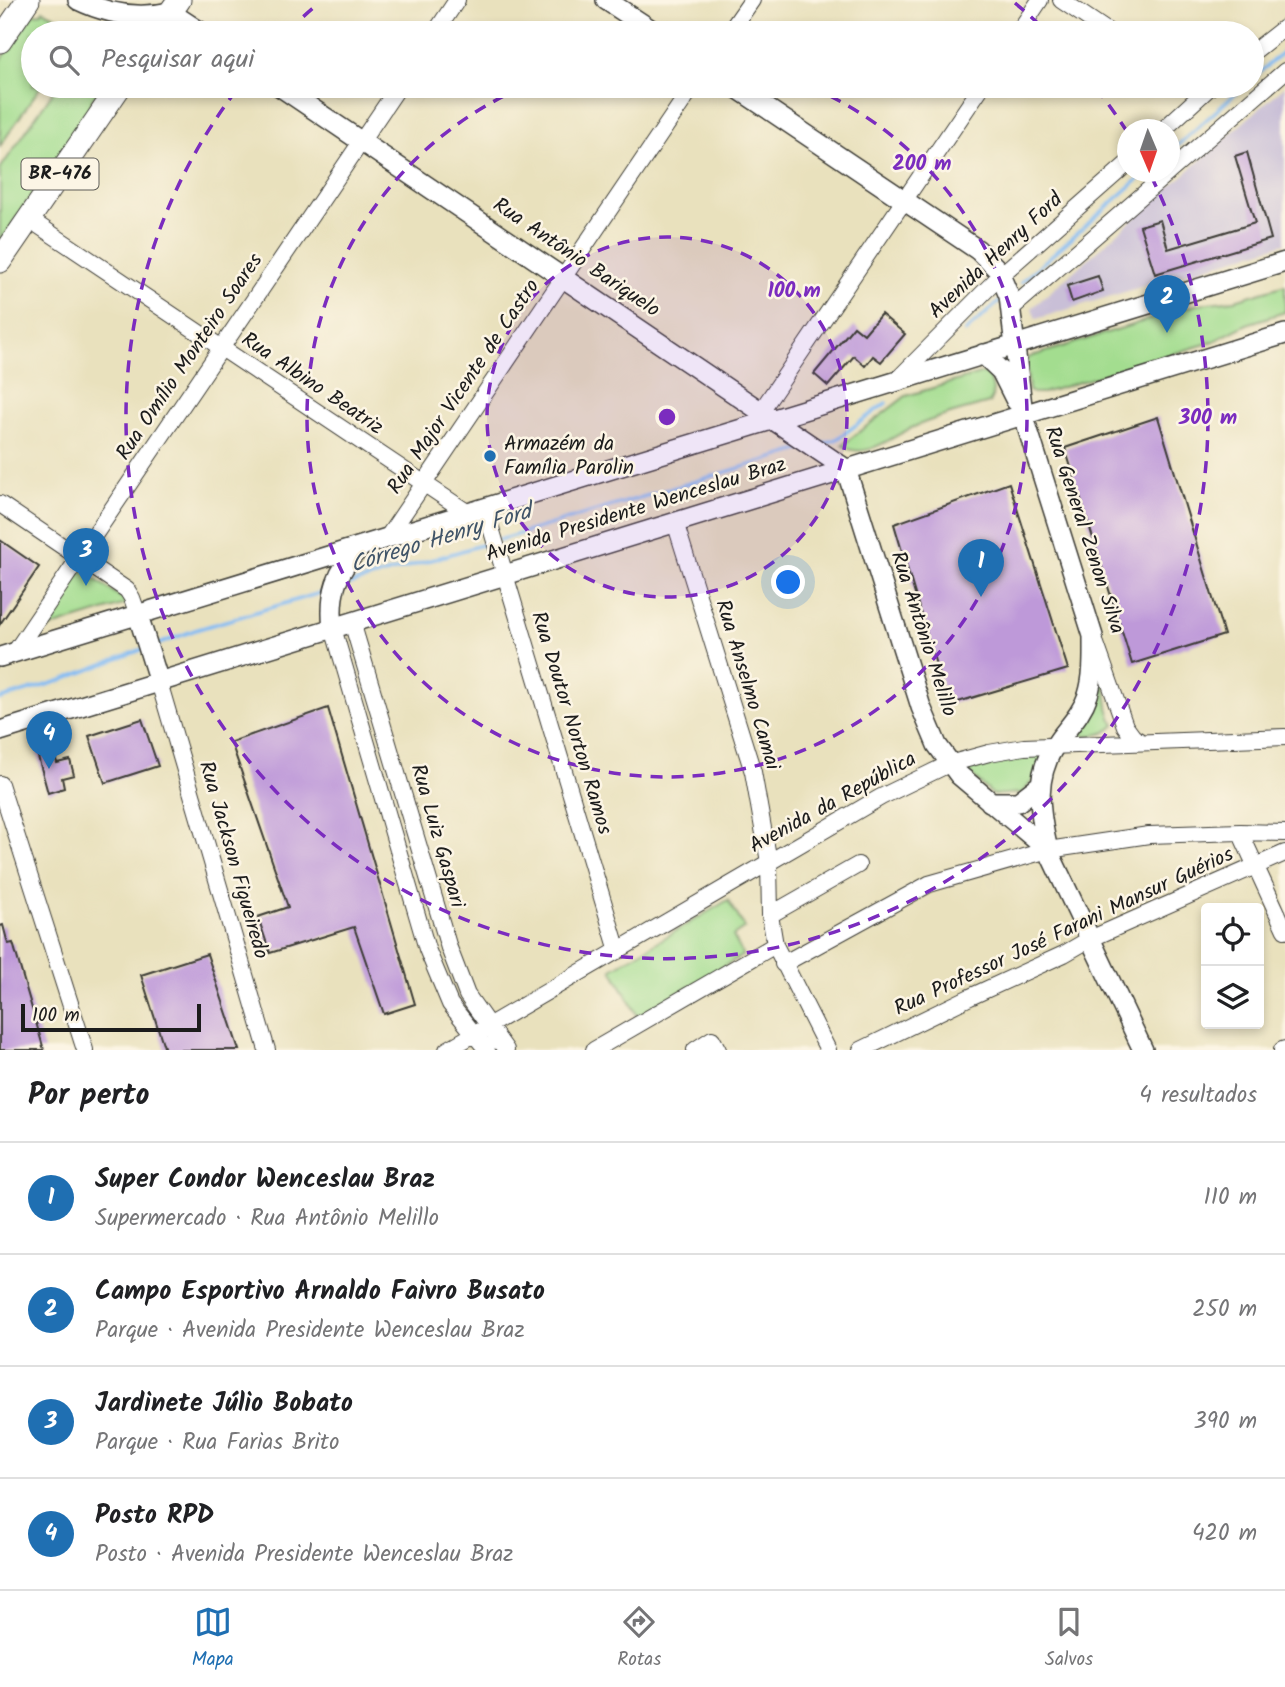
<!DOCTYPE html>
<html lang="pt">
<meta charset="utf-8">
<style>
:root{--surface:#fff;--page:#f2f2f2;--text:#202124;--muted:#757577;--line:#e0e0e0;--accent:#1f6fb2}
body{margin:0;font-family:Kalam,sans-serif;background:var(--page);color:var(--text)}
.controls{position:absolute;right:21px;bottom:21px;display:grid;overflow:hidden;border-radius:7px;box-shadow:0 4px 10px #0003}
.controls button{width:63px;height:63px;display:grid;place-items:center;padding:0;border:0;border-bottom:2px solid var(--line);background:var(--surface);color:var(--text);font:35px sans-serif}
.compass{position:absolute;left:1117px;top:119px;width:63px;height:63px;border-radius:50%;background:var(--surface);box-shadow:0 4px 10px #0003;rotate:178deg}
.scale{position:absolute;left:21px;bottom:18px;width:180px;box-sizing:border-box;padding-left:7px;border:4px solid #1c1c1c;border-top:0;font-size:19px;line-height:24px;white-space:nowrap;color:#1c1c1c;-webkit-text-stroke:5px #fcf5e5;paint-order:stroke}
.you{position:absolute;left:789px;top:583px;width:24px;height:24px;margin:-18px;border:5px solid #fff;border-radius:50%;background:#1a73e8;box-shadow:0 0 0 10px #1a73e833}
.badge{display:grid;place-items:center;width:46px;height:46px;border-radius:50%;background:var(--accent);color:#fff;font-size:23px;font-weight:700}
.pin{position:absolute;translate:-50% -58px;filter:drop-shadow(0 2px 4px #0008)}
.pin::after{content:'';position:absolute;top:37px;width:24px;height:21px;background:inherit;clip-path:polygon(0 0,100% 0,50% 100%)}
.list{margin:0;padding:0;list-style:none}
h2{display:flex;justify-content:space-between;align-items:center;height:91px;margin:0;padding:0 28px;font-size:30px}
h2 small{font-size:23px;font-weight:400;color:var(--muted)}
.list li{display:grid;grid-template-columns:46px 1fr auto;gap:21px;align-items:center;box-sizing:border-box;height:112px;padding:0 28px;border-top:2px solid var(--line)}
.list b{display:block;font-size:26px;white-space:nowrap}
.list p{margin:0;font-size:23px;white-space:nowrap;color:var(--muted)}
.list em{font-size:23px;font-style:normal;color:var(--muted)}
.icon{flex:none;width:38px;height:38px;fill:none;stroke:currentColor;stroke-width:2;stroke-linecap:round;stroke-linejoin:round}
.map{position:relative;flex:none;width:1285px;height:1050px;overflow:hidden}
.search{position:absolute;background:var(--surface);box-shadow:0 4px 10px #0003;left:21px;right:21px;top:21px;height:77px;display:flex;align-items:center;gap:18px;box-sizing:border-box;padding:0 24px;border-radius:38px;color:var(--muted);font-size:26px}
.sheet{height:539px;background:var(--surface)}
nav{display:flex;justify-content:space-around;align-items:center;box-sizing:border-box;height:98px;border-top:2px solid var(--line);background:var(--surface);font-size:19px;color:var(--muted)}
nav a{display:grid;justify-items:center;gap:4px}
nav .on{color:var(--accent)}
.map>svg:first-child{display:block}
</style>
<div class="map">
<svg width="1285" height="1050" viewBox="0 0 1285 1050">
<rect width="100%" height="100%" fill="#fcf5e5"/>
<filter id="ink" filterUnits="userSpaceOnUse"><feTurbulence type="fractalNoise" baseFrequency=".0143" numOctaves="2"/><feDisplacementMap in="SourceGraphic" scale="14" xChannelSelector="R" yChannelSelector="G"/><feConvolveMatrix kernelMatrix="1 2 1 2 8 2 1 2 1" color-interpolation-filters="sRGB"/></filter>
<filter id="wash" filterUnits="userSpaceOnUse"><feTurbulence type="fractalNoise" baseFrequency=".00686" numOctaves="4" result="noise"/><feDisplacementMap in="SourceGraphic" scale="28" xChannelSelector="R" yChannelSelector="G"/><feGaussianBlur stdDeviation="1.57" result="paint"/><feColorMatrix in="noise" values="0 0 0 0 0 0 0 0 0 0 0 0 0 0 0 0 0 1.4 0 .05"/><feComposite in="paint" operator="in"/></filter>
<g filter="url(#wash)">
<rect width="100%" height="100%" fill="#e9e1bd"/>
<path fill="#c9bfd7" d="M1285,86V243L1036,319L1032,308Z"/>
<path fill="#a3dd8f" stroke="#607c56" stroke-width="2" d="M43,10L77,27L78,32L33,33V86H41L0,146V62L33,14L41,13Z
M57,86H102L92,100L88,113L0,242V169Z
M1285,285V312L1247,324L1212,342L1043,393H1033L1029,391L1026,364L1028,358L1033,356L1199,304L1235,300Z
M983,373L989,377C993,387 995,393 989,403C965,410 939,416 916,426C894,434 865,463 842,445L906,396Z
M80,569L129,603L39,631Z
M1103,675C1108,691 1105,710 1115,725C1103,738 1088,735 1072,736C1088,716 1098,700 1103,675Z
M1045,752L1033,780L1022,793L993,795L966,770Z
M728,900L745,928L733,936L743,955L638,1017L612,969Z"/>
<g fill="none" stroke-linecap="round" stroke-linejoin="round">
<path stroke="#83bcf4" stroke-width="3.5" d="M1252,79L1285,50
M1170,152L1244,86
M1021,282L1147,172
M965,332L999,302
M821,444L837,439L886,403
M499,540L803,449
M341,587L491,542
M154,646L195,630L327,591
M0,699L60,681L143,649"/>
</g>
<g id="blocks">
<path fill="#be99d9" d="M1247,152L1271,239L1155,274L1140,226L1160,220L1168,249L1255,223L1235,156Z
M1098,276L1103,291L1072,302L1067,286Z
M881,314L905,334L881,362L873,356L865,366L854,356L828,386L814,374L854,326L864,334Z
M1158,417L1224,635L1132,664L1065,448Z
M1009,483L1068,669L948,705L894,524Z
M0,540L39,567L0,624Z
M328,708L415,1004L384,1014L354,927L270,953L258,917L288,907L231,742Z
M142,719L158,766L105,783L89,736Z
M53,749L57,763L70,760L74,775L62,778L64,788L48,793L37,753Z
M3,925L8,944L13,943L44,1050H0V926Z
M207,954L239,1050H165L141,975Z"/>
</g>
</g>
<g filter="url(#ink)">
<use href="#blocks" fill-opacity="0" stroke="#3b3a34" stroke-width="2"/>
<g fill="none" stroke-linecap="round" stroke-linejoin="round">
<g stroke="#3b3a34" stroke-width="18">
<path id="minor" d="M1061,0L1110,33
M435,33L457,0
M729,33L752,0
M1018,33L1040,0
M1252,53L1285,27
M1163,130L1211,86
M1170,171L1285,71
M29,219L468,513
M1012,308L1169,172
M895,382L1001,275L1128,163
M761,411L982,86
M0,504L127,590L132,598L138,615
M485,508L618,951
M675,522L753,772L769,862L770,915L775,945L828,1050
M387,538L693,86
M352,622L449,948L467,995L506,1050
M333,628L427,949L450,1004L487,1050
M1096,644L1125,726L1133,737L1141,742
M15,652L399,86
M159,682L267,1050
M0,784L85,1050
M1240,832L1285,930
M770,915L858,865
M783,964L929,884L1048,850L1149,835L1240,832L1285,833
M447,1050L881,797L949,764L989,753L1024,747L1285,737
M594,1050L775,945
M695,1050L712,1039L718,1050
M861,1050L970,997L1064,954L1090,939L1285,853
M1282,1050L1285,1049"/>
</g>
<g stroke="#3b3a34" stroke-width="22">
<path id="major" d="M78,0C107,14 139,19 170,12L202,33
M606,0L656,33
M279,86L846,469L921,707L937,745L959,775L1048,850
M734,86L978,250L998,270L1009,296L1023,414L1093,636C1093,656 1094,676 1088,695C1082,713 1069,726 1058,741C1033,775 1039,812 1048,850L1143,1050
M983,354L1001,371L1016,401
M138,615L159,682
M333,628C329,595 336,570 361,547
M0,657L1285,262
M0,731L1285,334
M990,802H1018L1040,785"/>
</g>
<g stroke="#3b3a34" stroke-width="25">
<path id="highway" d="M156,33L179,0
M0,41L28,0
M0,261L120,86"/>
</g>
<use href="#minor" stroke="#fff" stroke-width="16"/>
<use href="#major" stroke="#fff" stroke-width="19"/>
<use href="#highway" stroke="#fff" stroke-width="23"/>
</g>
</g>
<circle cx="667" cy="417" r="180" fill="#7b2cbf" fill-opacity=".12"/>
<g fill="none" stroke="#7b2cbf" stroke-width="3.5" stroke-dasharray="12 9">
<circle cx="667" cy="417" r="180"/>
<path d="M811 87A360 360 0 1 1 523 87"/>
<path d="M288 31A541 541 0 0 1 319 3M1015 3A541 541 0 0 1 1046 31M1096 88A541 541 0 0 1 1126 130M1151 176A541 541 0 1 1 238 88"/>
</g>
<circle fill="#1f6fb2" stroke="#fcf5e5" stroke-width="2.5" cx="490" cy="456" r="7"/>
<g text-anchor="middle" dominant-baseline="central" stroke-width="5" stroke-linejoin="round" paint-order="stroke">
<rect fill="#fcf5e5" stroke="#5f5d58" stroke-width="2" x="21.5" y="158.5" width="77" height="31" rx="5"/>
<g font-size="19" font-weight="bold" fill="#1c1c1c">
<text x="60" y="174">BR-476</text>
</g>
<g font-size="21" fill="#1c1c1c" stroke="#fcf5e5">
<text transform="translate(996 256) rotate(-43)">Avenida Henry Ford</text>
<text transform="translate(576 258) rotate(34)">Rua Antônio Bariquelo</text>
<text transform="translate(190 357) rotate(-56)">Rua Omílio Monteiro Soares</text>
<text transform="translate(312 384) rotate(34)">Rua Albino Beatriz</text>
<text transform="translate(464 387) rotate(-56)">Rua Major Vicente de Castro</text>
<text transform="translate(636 510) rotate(-17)">Avenida Presidente Wenceslau Braz</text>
<text transform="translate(1084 530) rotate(72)">Rua General Zenon Silva</text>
<text transform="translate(923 634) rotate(72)">Rua Antônio Melillo</text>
<text transform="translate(747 685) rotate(73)">Rua Anselmo Camai</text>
<text transform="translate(571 723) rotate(73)">Rua Doutor Norton Ramos</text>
<text transform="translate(833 803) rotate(-29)">Avenida da República</text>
<text transform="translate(437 836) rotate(74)">Rua Luiz Gaspari</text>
<text transform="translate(233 860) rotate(74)">Rua Jackson Figueiredo</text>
<text transform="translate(1064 932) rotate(-25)">Rua Professor José Farani Mansur Guérios</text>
</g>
<g font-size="21" fill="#1c1c1c" stroke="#fcf5e5" text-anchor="start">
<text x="504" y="444">Armazém da<tspan x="504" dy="24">Família Parolin</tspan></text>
</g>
<g font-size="23" font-style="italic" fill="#405468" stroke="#fcf5e5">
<text transform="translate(441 539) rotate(-17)">Córrego Henry Ford</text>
</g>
</g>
<circle cx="667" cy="417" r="10" fill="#7b2cbf" stroke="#fcf5e5" stroke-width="3.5"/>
<g font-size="21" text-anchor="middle" font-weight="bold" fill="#7b2cbf" stroke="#fcf5e5" stroke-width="5" stroke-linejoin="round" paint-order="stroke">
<text x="922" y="170">200 m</text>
<text x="794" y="297">100 m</text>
<text x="1208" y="424">300 m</text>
</g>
</svg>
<div class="controls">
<button><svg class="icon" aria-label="locate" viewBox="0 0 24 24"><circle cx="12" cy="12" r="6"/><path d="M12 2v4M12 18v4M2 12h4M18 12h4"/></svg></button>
<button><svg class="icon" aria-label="layers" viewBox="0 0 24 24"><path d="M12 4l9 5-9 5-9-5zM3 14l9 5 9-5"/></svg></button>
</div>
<svg class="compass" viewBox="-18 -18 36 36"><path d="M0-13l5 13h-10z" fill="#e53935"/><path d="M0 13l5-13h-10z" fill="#757577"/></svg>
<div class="scale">100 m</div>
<div class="you"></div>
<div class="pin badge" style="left:981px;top:597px">1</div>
<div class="pin badge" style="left:1167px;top:333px">2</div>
<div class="pin badge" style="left:86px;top:586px">3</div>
<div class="pin badge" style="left:49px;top:769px">4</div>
<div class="search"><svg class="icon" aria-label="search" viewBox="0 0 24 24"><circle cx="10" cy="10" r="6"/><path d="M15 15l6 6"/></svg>Pesquisar aqui</div>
</div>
<section class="sheet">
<h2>Por perto<small>4 resultados</small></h2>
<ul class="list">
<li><span class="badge">1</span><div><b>Super Condor Wenceslau Braz</b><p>Supermercado · Rua Antônio Melillo</p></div><em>110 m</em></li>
<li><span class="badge">2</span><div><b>Campo Esportivo Arnaldo Faivro Busato</b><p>Parque · Avenida Presidente Wenceslau Braz</p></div><em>250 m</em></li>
<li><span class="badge">3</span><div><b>Jardinete Júlio Bobato</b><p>Parque · Rua Farias Brito</p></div><em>390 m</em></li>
<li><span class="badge">4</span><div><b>Posto RPD</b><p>Posto · Avenida Presidente Wenceslau Braz</p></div><em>420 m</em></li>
</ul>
</section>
<nav>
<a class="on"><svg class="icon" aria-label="map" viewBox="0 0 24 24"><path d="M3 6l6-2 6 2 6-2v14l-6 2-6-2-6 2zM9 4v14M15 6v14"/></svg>Mapa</a>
<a><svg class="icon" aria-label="directions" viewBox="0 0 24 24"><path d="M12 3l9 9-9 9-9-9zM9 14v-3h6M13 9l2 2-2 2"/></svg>Rotas</a>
<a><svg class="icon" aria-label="saved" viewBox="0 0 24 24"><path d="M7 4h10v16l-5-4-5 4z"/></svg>Salvos</a>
</nav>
